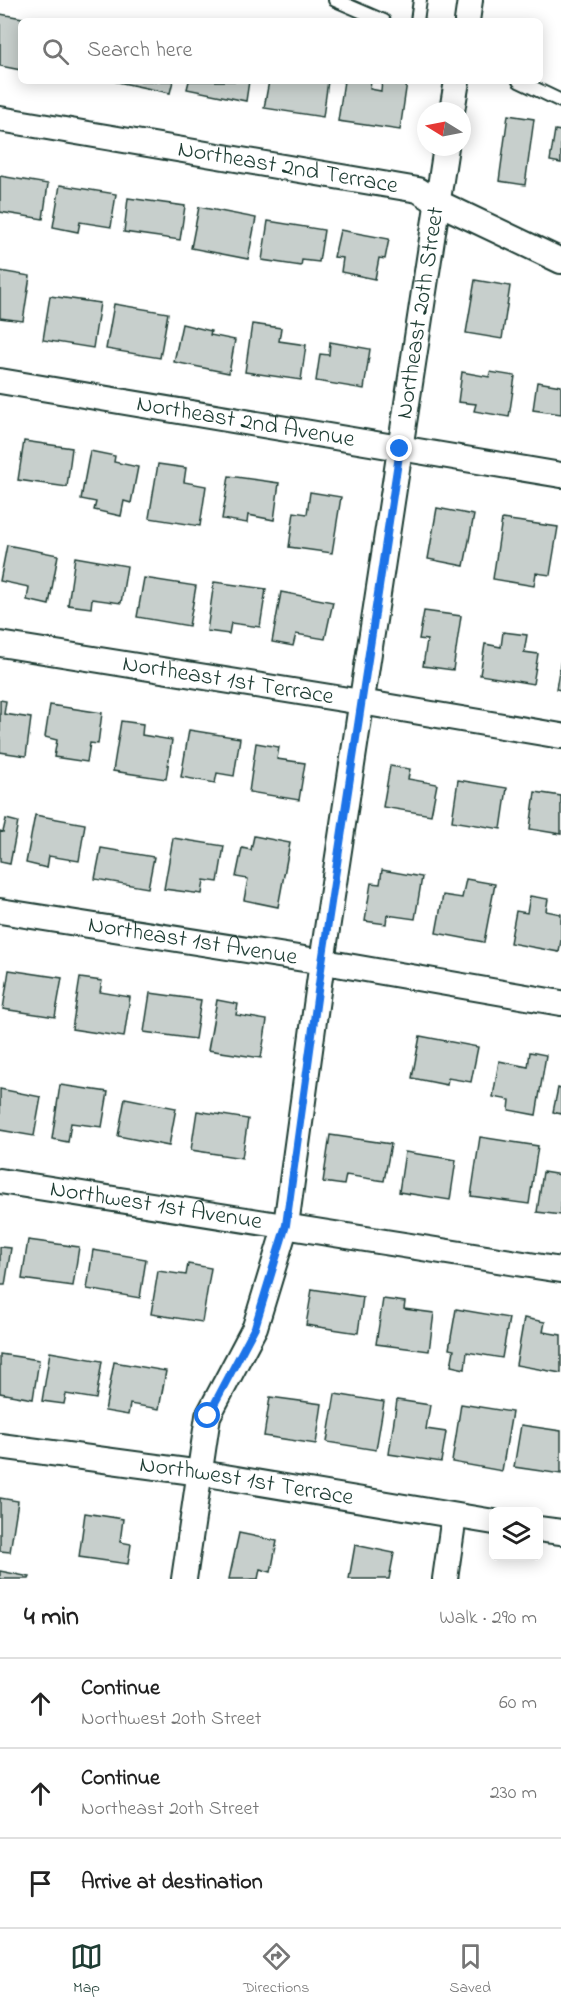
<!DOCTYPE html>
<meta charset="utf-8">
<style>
:root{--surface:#fff;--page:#f6f6f6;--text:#222;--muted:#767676;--line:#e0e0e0;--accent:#1f3d34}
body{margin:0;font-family:"Indie Flower",sans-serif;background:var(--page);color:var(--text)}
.controls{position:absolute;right:18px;bottom:18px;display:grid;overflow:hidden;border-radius:9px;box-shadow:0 3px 15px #0003}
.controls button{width:54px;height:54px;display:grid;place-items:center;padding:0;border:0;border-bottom:2px solid var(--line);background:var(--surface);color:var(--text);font:30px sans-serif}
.compass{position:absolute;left:417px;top:102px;width:54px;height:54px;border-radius:50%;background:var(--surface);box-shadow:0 3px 15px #0003;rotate:280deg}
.stop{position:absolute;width:18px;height:18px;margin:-14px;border:4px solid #1a73e8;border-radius:50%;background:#fff}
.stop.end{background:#1a73e8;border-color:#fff;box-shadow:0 2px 6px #0008}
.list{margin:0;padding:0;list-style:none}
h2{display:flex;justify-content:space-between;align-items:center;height:78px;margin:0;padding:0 24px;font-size:26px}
h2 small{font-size:20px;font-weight:400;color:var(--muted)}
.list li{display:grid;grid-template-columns:39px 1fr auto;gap:18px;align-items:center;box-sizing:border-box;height:90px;padding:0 24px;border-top:2px solid var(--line)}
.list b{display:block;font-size:22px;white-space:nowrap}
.list p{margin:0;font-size:20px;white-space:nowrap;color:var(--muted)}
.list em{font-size:20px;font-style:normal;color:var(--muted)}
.icon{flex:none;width:33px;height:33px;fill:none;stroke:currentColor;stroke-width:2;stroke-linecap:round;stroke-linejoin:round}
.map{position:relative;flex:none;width:561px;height:1579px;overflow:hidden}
.search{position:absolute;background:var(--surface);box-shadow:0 3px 15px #0003;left:18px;right:18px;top:18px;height:66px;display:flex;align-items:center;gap:15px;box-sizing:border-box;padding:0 21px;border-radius:9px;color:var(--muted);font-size:22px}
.sheet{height:348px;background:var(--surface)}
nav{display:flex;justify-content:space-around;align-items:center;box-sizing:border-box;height:84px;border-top:2px solid var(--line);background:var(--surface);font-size:16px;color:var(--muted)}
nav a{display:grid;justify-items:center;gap:3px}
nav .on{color:var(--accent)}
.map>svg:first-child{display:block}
</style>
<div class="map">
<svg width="561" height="1579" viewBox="0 0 561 1579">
<rect width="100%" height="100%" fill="#fff"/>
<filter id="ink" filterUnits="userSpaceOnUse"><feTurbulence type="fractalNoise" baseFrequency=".0167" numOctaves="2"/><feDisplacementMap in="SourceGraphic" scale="12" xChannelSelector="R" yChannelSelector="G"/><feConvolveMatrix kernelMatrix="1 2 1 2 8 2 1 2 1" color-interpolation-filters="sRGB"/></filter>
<g filter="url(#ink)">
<path fill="#c7cfcc" stroke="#1f3d34" stroke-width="1.5" d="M0,14L34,20L21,21V70L0,66Z
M113,81H173L170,93Z
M189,81H249L246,101L187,89Z
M269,81H328L323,117L264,108Z
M344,81H371L370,89L381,91L382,81L407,82L400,130L338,121Z
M508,115L534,119L525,185L499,181Z
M555,130L561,131V163L550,161Z
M0,176L48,184L43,219L0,212Z
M60,185L116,194L111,227L80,222L78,232L53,227Z
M128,198L185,206L180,240L124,232Z
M199,207L256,218L248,259L191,248Z
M268,221L324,230L319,262L302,260L301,266L262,260Z
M340,230L389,239L385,259L379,258L375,279L341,272L343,258L334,257Z
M0,271L30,276L23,321L0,318Z
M475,280L510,286L502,339L466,333Z
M50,296L100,303L93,348L43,340Z
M114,304L168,313L160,358L106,349Z
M182,324L211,331L210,335L235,340L229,373L174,362Z
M252,324L281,328L279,341L306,345L301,380L245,372Z
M330,342L370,349L364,389L316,381L320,354L329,355Z
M462,372L489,377L490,372L515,376L509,417L474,411L476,404L458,402Z
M537,382L561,386V414L533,410Z
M24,441L72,448L67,487L18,480Z
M90,451L115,456L114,462L138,467L131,503L124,501L121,516L94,510L96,502L81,499Z
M158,464L186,468L184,482L206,486L200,526L149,518Z
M229,476L279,483L274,520L248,515L247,523L222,519Z
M310,492L341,497L332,553L289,547L294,512L307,514Z
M437,508L474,515L464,566L428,559Z
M502,519L558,527L550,575L536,573L534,586L493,579Z
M7,545L58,555L49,605L27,600L29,587L0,581Z
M75,557L127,566L121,603L92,599L91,608L68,605Z
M144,578L196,586L189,626L137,617Z
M214,582L266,589L260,627L231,623L229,634L207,631Z
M281,592L333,602L325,639L296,634L293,646L272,642Z
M424,611L461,616L453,670L423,666L427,640L419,639Z
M503,632L527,635L524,652L538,654L533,684L480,675L485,644L501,647Z
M561,659V690L556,689Z
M0,700L6,701L4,714L31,718L26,756L0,752Z
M50,705L102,713L98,744L90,743L87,762L54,757L57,740L45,737Z
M121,721L143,724L142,735L172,740L166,779L113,771Z
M189,730L240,738L234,776L217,773L215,783L181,777Z
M256,743L279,747L277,759L305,763L299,800L249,792Z
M390,766L410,769L408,779L437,784L431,815L383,807Z
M458,780L507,788L501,829L452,821Z
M535,792L561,796V834L530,829Z
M35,815L85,824L79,861L49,856L47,868L26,863Z
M6,819L18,822L10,864L0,862V831L3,832Z
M254,836L290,843L278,907L244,900L248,879L236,877L242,848L251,850Z
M173,838L224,846L218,882L204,880L202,894L164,889Z
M101,848L154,857L148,888L95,879Z
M382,870L422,877L415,919L387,915L386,924L365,921L371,883L380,884Z
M466,879L495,884L484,942L436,933L443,895L462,898Z
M530,896L548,899L546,911L561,914V940L559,952L510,943L516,911L527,913Z
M9,970L62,978L55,1017L3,1009Z
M80,978L102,981L100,992L130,997L124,1037L72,1029Z
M150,993L201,1000L195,1039L144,1032Z
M217,1000L238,1004L236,1015L267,1020L261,1058L208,1050Z
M420,1036L478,1047L471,1082L448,1078L447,1085L412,1078Z
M530,1052L546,1055L536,1115L509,1110L510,1100L493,1097L499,1061L528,1067Z
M60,1085L108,1092L102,1127L71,1123L68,1142L52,1139Z
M558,1088L561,1089V1114L553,1112Z
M0,1089L41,1097L34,1136L0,1130Z
M125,1098L176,1108L169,1146L118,1136Z
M197,1111L248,1119L242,1158L191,1150Z
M330,1135L391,1144L384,1181L346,1175L344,1185L323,1182Z
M480,1137L538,1146L529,1204L471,1196Z
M405,1152L456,1160L450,1200L399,1192Z
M543,1172L561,1175V1215L537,1212Z
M28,1240L79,1247L73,1286L22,1279Z
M0,1247L11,1248L5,1285H0Z
M93,1250L146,1259L140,1298L87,1289Z
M188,1264L211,1268L202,1322L151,1314L158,1271L186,1275Z
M312,1289L363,1297L358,1333L306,1325Z
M383,1299L405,1302L404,1309L434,1313L429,1351L376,1344Z
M456,1309L509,1318L502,1358L467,1352L465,1369L451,1366L454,1350L449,1349Z
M524,1318L545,1322L543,1332L561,1335V1373L516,1365Z
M50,1352L102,1361L96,1399L66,1394L64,1404L42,1401Z
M0,1354L39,1360L33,1399L0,1393Z
M114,1362L166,1371L159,1409L130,1404L128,1415L105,1411Z
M335,1394L384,1402L376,1450L327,1442Z
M270,1397L322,1404L316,1444L264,1436Z
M397,1400L430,1405L426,1429L446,1432L441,1462L389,1454Z
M461,1404L512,1412L502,1471L452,1462Z
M521,1425L561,1431V1474L514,1467Z
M0,1498L18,1501L10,1552L0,1551Z
M85,1513L123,1519L120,1542L131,1544L128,1564L79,1557Z
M239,1533L277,1541L271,1572L260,1569L258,1579H229Z
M355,1545L394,1553L389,1579H349Z
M0,1571L30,1577L29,1579H0Z"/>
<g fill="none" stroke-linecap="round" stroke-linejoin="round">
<g stroke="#1f3d34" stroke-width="16">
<path id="lane" d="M335,0L384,21
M417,21L420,0
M519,81L561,101"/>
</g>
<g stroke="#1f3d34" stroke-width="28">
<g id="street">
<path d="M467,21L470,0"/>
<path d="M452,111L457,81"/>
<path id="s1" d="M0,119L418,190L437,202L561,261"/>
<path id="s2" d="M0,381L561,475"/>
<path id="s3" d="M0,644L361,702L561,736"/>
<path id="s4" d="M0,911L342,965L561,1003"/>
<path id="s5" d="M0,1181L561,1270"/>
<path id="s6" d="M0,1446L201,1473L494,1522"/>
<path d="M538,1529L561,1532"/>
<path id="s7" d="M184,1579L208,1416L255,1327L286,1225L322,962L446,147"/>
<path d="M445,1579L454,1516"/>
</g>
</g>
<use href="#lane" stroke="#fff" stroke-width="12"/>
<use href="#street" stroke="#fff" stroke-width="24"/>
</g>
</g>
<g fill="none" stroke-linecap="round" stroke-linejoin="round" filter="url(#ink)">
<path stroke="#1a73e8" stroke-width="8" d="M208,1416L255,1327L286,1225L322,962L400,449"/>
</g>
<g text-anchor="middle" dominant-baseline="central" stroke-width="4.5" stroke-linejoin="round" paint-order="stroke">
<g font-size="24" fill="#1f3d34" stroke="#fff">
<text stroke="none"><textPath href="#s1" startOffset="292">Northeast 2nd Terrace</textPath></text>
<text stroke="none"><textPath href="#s7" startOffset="1294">Northeast 20th Street</textPath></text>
<text stroke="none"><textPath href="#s2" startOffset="249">Northeast 2nd Avenue</textPath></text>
<text stroke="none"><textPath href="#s3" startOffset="231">Northeast 1st Terrace</textPath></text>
<text stroke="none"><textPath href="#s4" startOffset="195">Northeast 1st Avenue</textPath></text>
<text stroke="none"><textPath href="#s5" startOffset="158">Northwest 1st Avenue</textPath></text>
<text stroke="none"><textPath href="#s6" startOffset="249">Northwest 1st Terrace</textPath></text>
</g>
</g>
</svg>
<div class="controls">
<button><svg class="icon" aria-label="layers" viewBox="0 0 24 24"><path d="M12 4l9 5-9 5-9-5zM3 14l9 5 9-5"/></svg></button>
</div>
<svg class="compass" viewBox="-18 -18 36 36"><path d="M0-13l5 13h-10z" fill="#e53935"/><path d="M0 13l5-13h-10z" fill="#767676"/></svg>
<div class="stop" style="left:208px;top:1416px"></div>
<div class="stop end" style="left:400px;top:449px"></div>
<div class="search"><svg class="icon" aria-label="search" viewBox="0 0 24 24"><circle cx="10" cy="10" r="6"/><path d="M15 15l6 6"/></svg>Search here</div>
</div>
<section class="sheet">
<h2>4 min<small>Walk · 290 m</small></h2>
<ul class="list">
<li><svg class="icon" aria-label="ahead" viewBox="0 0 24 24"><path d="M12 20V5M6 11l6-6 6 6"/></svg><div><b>Continue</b><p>Northwest 20th Street</p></div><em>60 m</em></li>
<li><svg class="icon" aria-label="ahead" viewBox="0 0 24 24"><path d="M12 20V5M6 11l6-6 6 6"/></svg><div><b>Continue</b><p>Northeast 20th Street</p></div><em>230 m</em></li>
<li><svg class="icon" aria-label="arrive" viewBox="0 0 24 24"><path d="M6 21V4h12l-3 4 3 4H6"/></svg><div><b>Arrive at destination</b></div></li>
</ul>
</section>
<nav>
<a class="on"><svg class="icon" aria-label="map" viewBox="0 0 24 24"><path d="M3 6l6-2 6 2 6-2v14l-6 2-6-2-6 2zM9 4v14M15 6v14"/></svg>Map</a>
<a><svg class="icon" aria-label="directions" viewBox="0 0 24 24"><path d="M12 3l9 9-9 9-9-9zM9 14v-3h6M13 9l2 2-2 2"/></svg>Directions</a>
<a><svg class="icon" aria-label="saved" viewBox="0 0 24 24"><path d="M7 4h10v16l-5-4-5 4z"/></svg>Saved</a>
</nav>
